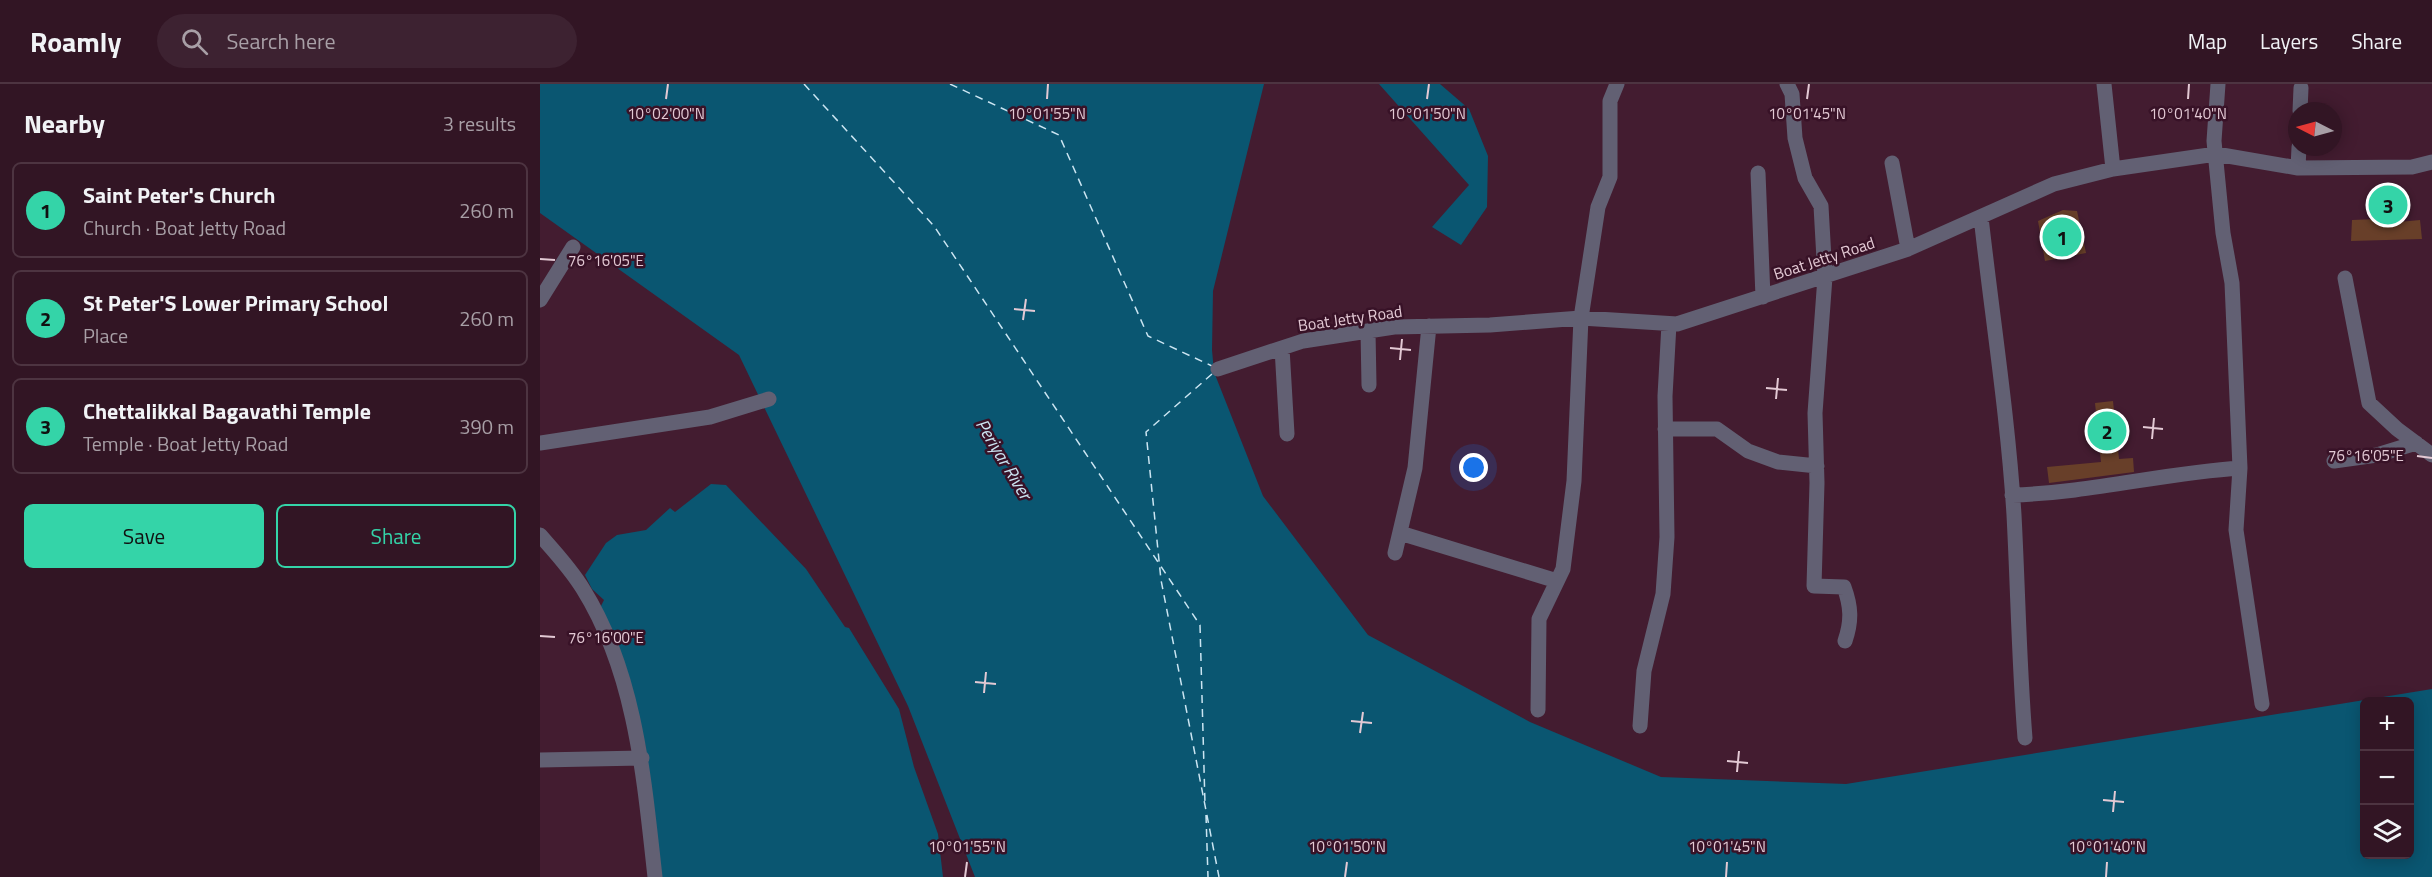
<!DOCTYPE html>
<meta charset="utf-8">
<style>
:root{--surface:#321524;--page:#3d2231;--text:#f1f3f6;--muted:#a89fa6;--line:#4d3441;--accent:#34d4a8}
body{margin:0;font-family:"Titillium Web",sans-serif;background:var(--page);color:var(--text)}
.controls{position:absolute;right:18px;bottom:18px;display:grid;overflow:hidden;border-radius:9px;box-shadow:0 3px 15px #0003}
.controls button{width:54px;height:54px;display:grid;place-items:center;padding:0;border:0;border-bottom:2px solid var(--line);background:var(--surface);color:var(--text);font:30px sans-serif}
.compass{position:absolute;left:1748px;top:18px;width:54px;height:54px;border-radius:50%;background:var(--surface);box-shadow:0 3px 15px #0003;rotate:276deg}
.you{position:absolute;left:934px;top:384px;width:21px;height:21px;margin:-15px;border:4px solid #fff;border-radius:50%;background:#1a73e8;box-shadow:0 0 0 9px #1a73e833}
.badge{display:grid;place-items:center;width:39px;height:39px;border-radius:50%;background:var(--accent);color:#111;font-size:20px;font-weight:700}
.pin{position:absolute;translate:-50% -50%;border:3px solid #fff;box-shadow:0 2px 6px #0006}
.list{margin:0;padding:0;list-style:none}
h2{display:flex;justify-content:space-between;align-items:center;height:78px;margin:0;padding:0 24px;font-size:26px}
h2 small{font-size:20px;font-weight:400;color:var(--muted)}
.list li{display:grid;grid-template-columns:39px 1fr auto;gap:18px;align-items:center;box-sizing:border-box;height:96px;margin:0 12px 12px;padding:0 12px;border:2px solid var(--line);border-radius:9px}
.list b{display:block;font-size:22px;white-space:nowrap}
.list p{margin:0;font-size:20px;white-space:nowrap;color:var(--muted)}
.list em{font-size:20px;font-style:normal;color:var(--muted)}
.actions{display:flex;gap:12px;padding:18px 24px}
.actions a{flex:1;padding:14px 0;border:2px solid var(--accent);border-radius:9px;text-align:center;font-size:21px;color:var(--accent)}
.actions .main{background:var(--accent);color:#111}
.icon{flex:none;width:33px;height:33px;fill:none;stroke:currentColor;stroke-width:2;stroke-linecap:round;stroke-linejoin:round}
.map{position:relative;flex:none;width:1892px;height:793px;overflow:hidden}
header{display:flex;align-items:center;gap:36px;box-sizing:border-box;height:84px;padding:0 30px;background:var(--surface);border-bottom:2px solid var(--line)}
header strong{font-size:28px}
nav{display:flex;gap:33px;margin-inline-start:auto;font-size:21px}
.search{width:420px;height:54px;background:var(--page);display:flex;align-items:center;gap:15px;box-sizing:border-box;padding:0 21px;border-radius:33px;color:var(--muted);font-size:22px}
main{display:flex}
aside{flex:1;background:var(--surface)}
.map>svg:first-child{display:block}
</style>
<header>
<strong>Roamly</strong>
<div class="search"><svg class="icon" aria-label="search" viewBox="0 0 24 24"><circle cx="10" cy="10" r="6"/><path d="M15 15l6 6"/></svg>Search here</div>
<nav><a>Map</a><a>Layers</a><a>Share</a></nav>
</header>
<main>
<aside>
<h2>Nearby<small>3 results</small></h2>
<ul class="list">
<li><span class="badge">1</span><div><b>Saint Peter's Church</b><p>Church · Boat Jetty Road</p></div><em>260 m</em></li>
<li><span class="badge">2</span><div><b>St Peter'S Lower Primary School</b><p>Place</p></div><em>260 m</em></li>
<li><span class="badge">3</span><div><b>Chettalikkal Bagavathi Temple</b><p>Temple · Boat Jetty Road</p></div><em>390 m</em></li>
</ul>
<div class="actions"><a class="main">Save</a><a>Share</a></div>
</aside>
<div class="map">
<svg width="1892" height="793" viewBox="0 0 1892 793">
<rect width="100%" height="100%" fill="#431c30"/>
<path fill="#0a5671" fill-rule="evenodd" d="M0,0H724L673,207L672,266L674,288L723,412L828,551L990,638L1121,693L1306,700L1892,605V793H435L368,622L199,271L0,129ZM1824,618H1870V770H1824Z
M839,0H900L929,25L948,72L947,123L921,161L892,143L929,101Z
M171,400L186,401L266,485L305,543L309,544L359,625L374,683L398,750L403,793H120L105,660L60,524L64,516L52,505L45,491L66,459L77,451L106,446L130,424L135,428Z"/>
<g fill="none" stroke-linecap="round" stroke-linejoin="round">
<path stroke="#cbe5f2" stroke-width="1.5" stroke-dasharray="8 6" stroke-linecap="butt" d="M264,0L394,142L660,541L665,720
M410,0L519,51L608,252L672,282
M672,290L606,348L621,496L679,793
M666,731L668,793"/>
</g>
<path fill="#683f29" d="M1857,104L1859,138L1880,136L1882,155L1811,157L1812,136L1837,135V106Z
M1523,126L1537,127L1546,169L1505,177L1498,137Z
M1573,317L1579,375L1593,374L1594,388L1509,399L1507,383L1561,378L1555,319Z"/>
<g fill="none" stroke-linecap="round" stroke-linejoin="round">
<path stroke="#626073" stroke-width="15" d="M1247,0L1252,10L1255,54L1265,94L1281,122L1285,193L1275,329L1277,399L1274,502L1304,503C1311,522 1312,537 1305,557
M1564,0L1573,85
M1678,0L1674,57L1683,149L1692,199L1700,384L1696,446L1722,620
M1760,27L1761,4
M1352,79L1368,165
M1758,84L1759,63
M1218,89L1223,213
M1441,133C1452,232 1468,332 1474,431C1478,506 1479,580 1485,654
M1805,194L1829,319L1857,345L1892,371
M0,216L33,163
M828,247L829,301
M742,264L747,350
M678,285L763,257L854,243L950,241L1041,234L1137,240L1368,165L1514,100L1573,85L1676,70L1758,84L1872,83L1892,78
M1125,345H1177L1208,367L1238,378L1277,382
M0,359L170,333L229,315
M1794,377L1837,371L1876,359
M1472,411C1549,409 1624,389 1700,384
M860,449L1017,497
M0,451C15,468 31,485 43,505C96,590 104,695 115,793
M855,469L875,384L889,242
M998,626L999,535L1023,485L1034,397L1041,234L1058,123L1070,93V17L1077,0
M1100,642L1104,587L1123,510L1127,453L1125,312L1129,240
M0,676L102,674"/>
</g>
<path fill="none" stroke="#e3c9d4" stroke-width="2" d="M126,15L128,0M507,15L508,0M887,15L889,0M1267,15L1269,0M1648,15L1649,0M0,175L15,176M474,225L495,227M483,236L486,215M850,264L871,266M860,276L862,255M1226,304L1247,306M1236,315L1238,294M1603,343L1623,345M1612,355L1614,334M1877,372L1892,374M0,552L15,553M435,598L456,600M444,609L446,588M811,637L832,639M820,649L823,628M1187,677L1208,679M1197,688L1199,667M1563,716L1584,718M1573,728L1575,707M425,793L427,778M805,793L807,778M1186,793L1187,778M1566,793L1567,778"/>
<g text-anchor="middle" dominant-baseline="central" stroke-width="5" stroke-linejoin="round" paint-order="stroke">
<g font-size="16" fill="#e3c9d4" stroke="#381227">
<text transform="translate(1284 174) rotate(-18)">Boat Jetty Road</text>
<text transform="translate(810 234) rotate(-8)">Boat Jetty Road</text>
</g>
<g font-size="18" font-style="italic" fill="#cbe5f2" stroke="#381227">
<text transform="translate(464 375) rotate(59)">Periyar River</text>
</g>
</g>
<g font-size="15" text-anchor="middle" fill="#e3c9d4" stroke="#381227" stroke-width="5" stroke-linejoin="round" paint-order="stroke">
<text x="126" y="35">10°02'00"N</text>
<text x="507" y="35">10°01'55"N</text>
<text x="887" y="35">10°01'50"N</text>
<text x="1267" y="35">10°01'45"N</text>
<text x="1648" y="35">10°01'40"N</text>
<text x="66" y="182">76°16'05"E</text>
<text x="1826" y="377">76°16'05"E</text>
<text x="66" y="559">76°16'00"E</text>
<text x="427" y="768">10°01'55"N</text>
<text x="807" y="768">10°01'50"N</text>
<text x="1187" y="768">10°01'45"N</text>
<text x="1567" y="768">10°01'40"N</text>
</g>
</svg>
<div class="controls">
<button>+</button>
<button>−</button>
<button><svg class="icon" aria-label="layers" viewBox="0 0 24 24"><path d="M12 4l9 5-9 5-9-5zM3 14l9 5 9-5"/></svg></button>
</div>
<svg class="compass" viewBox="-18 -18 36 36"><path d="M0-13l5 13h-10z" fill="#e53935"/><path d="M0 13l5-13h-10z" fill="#a89fa6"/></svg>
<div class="you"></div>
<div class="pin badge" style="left:1522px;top:153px">1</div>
<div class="pin badge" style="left:1567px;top:347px">2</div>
<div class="pin badge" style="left:1848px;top:121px">3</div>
</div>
</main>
